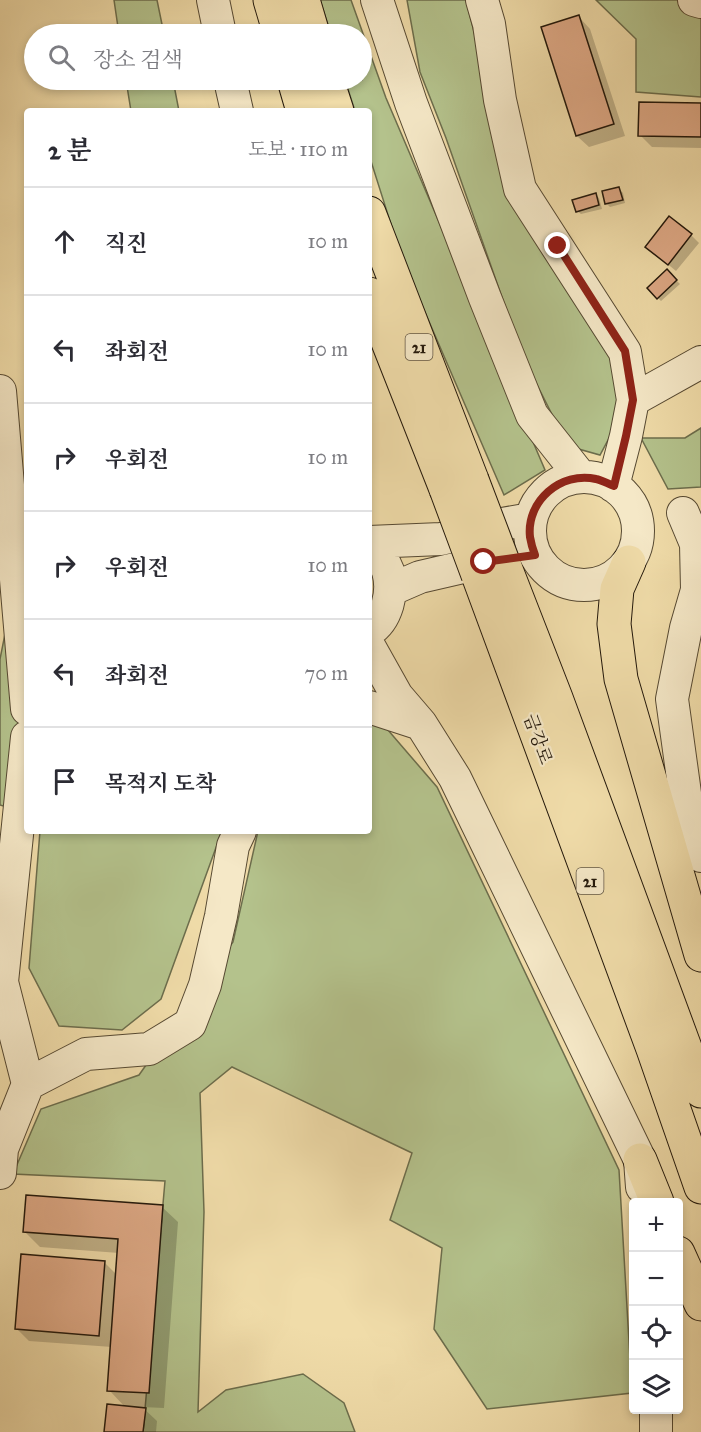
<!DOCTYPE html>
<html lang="ko">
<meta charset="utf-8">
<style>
:root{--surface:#fff;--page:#f2f2f3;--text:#2b2b33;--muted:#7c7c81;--line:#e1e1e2}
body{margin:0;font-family:"IM FELL Great Primer","Noto Serif KR",serif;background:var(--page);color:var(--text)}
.controls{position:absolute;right:18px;bottom:18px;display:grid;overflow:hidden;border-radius:6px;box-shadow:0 3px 9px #0003}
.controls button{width:54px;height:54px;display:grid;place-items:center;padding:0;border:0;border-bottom:2px solid var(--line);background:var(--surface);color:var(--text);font:30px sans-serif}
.stop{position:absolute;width:18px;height:18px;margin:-14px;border:4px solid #8f2418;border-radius:50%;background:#fff}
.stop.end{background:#8f2418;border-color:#fff;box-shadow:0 2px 6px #0008}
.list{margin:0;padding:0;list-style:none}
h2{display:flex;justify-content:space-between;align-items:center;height:78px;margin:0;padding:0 24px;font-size:26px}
h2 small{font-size:20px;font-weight:400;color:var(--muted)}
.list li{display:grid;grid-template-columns:39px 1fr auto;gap:18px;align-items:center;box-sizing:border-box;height:108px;padding:0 24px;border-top:2px solid var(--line)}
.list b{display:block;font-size:22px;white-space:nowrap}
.list em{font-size:20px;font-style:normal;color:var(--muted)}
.icon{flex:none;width:33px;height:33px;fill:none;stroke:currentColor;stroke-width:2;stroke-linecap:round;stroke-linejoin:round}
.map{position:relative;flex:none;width:701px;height:1432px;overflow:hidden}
.search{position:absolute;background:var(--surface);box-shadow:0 3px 9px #0003;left:24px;top:24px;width:348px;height:66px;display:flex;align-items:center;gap:15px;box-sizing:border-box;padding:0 21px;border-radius:33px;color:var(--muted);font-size:22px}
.panel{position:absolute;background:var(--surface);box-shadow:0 3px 9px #0003;left:24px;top:108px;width:348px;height:726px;border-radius:6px}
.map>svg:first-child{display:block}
</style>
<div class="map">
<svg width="701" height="1432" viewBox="0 0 701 1432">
<rect width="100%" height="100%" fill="#f0dca9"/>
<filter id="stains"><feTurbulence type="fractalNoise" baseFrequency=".00333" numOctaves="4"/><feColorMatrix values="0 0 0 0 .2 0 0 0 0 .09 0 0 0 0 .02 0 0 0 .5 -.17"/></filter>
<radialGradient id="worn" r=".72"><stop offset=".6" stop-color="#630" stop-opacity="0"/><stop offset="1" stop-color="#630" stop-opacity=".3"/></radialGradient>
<path fill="#b4c28c" stroke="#6c6d4c" stroke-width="1.5" d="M114,0H157L164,34H119Z
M320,0H351L386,98L545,470L504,495L402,259L369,155V111H355L345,80H362V34H331Z
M407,0H466L512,183L619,354L624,410L600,455L568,446L523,357L446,138L420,72Z
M596,0H701V97L636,92V39Z
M126,80H173L179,111H131Z
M701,428V487L668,489L641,438H685Z
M27,523V813L0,805V659Z
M369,708L437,787L619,1170L632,1393L487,1409L434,1329L442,1248L390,1220L412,1153L232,1067L200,1093L204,1212L198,1412L226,1390L303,1374L344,1403L355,1432H143L165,1181L13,1174L41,1109L139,1075L233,942L258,831H369Z
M40,831H222L161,999L122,1030L59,1026L29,968Z"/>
<path fill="#0003" d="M579,17L590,29L625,136L589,147L577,136Z
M701,105V148L652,147L640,135Z
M619,189L623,193L625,203L610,207L607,204Z
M596,195L599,198L602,209L581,214L577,211Z
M691,235L699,243L676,271L647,247Z
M667,271L680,284L661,301L649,289Z
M162,1207L178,1222L164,1408L142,1407L157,1421L156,1432H105L126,1408L109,1390L112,1347L29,1341L17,1329L104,1262L117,1275L119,1253L40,1247L25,1232Z"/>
<path fill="#dea986" stroke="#23180b" stroke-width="1.5" d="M579,15L614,124L576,136L541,27Z
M639,102L701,103V137L638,136Z
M619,187L623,200L605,204L602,191Z
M596,193L599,205L576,212L572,200Z
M669,216L692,234L668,265L645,247Z
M667,269L677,280L657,299L647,288Z
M26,1195L163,1205L149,1393L107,1391L118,1239L23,1232Z
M21,1254L105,1261L99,1336L15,1329Z
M107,1404L146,1408L143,1432H104Z"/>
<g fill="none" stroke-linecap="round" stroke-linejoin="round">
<g stroke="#564932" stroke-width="34">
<path id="minor" d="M213,0L220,34
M377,0L411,103L485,298L532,415L581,477
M482,0L489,24L500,100L520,189L625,352L633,400L626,436L613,486
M694,0L701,2
M230,80L237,111
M0,391L27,709
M633,400L701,362
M530 531a54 54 0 1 1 108 0a54 54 0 1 1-108 0Z
M683,513L696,544L697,590L686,628L672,699L687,808L701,856
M369,542L441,539L502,524L531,519
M369,544C377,552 384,560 388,571C394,592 387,620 369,631
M390,590L420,577L498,559
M369,646L397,696L421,724L455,778L640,1160L642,1187
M369,707L421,724
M27,737L2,982L28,1084
M0,1173L2,1149L28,1084L86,1054L149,1049L190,1024L205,985L221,916L233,846L240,831
M656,1432V1410"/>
</g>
<g stroke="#23180b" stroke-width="35">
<path id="highway" d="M270,0L280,34
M303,0L313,34
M294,80L303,111
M327,80L337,111
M369,213L472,480
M369,294L446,489
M629,562L617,589L614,624L621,679L701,955
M505,567L556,698L701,1091
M478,575L653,1049L701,1187
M640,1160L657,1202
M678,1253L701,1304"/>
</g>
<use href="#minor" stroke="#f5e8c7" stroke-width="32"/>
<use href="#highway" stroke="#f0dca9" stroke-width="33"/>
<g stroke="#23180b" stroke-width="35" stroke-linecap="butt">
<path id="highway-bridge" d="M472,480L505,567
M446,489L478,575"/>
</g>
<use href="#highway-bridge" stroke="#f0dca9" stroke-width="33"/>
</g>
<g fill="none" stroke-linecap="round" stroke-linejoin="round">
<path stroke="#8f2418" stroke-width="8" d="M484,562L535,555C533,550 531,543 530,537C526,501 561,471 596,479C602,480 608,484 614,486L626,436L633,400L625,351L558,246"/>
</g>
<g text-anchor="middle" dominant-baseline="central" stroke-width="4.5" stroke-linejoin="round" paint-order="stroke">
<g fill="#f5e8c7" stroke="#625643" stroke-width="1.5">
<rect x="405.5" y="334" width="27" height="26" rx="4.5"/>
<rect x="576.5" y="868" width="27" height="26" rx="4.5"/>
</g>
<g font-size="16" font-weight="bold" fill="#23180b">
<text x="419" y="347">21</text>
<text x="590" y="881">21</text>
</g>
<g font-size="18" fill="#23180b" stroke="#f5e8c7">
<text transform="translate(538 739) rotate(70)">금강로</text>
</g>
</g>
<rect width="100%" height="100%" filter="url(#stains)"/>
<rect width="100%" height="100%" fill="url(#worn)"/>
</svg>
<div class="controls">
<button>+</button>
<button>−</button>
<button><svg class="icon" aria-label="locate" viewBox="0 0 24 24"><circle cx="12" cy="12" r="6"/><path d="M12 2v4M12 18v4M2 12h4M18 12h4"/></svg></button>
<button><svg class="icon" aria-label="layers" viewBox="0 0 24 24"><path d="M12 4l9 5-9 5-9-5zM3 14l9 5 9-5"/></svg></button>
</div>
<div class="stop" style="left:484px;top:562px"></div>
<div class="stop end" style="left:558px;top:246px"></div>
<div class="search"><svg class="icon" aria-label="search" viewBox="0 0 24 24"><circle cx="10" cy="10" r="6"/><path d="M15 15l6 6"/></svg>장소 검색</div>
<section class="panel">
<h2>2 분<small>도보 · 110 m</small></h2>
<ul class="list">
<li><svg class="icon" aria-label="ahead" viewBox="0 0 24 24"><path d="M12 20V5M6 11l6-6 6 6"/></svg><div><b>직진</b></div><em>10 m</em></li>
<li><svg class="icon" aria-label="left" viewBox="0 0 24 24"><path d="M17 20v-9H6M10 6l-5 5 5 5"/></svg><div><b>좌회전</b></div><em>10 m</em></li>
<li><svg class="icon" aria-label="right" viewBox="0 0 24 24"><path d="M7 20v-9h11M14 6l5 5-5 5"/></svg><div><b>우회전</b></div><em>10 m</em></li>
<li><svg class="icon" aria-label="right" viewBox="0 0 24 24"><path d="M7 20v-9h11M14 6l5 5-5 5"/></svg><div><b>우회전</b></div><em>10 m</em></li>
<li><svg class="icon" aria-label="left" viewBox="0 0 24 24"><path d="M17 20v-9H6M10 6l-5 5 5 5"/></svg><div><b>좌회전</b></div><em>70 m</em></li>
<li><svg class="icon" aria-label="arrive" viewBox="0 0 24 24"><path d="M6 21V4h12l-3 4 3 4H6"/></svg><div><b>목적지 도착</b></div></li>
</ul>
</section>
</div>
